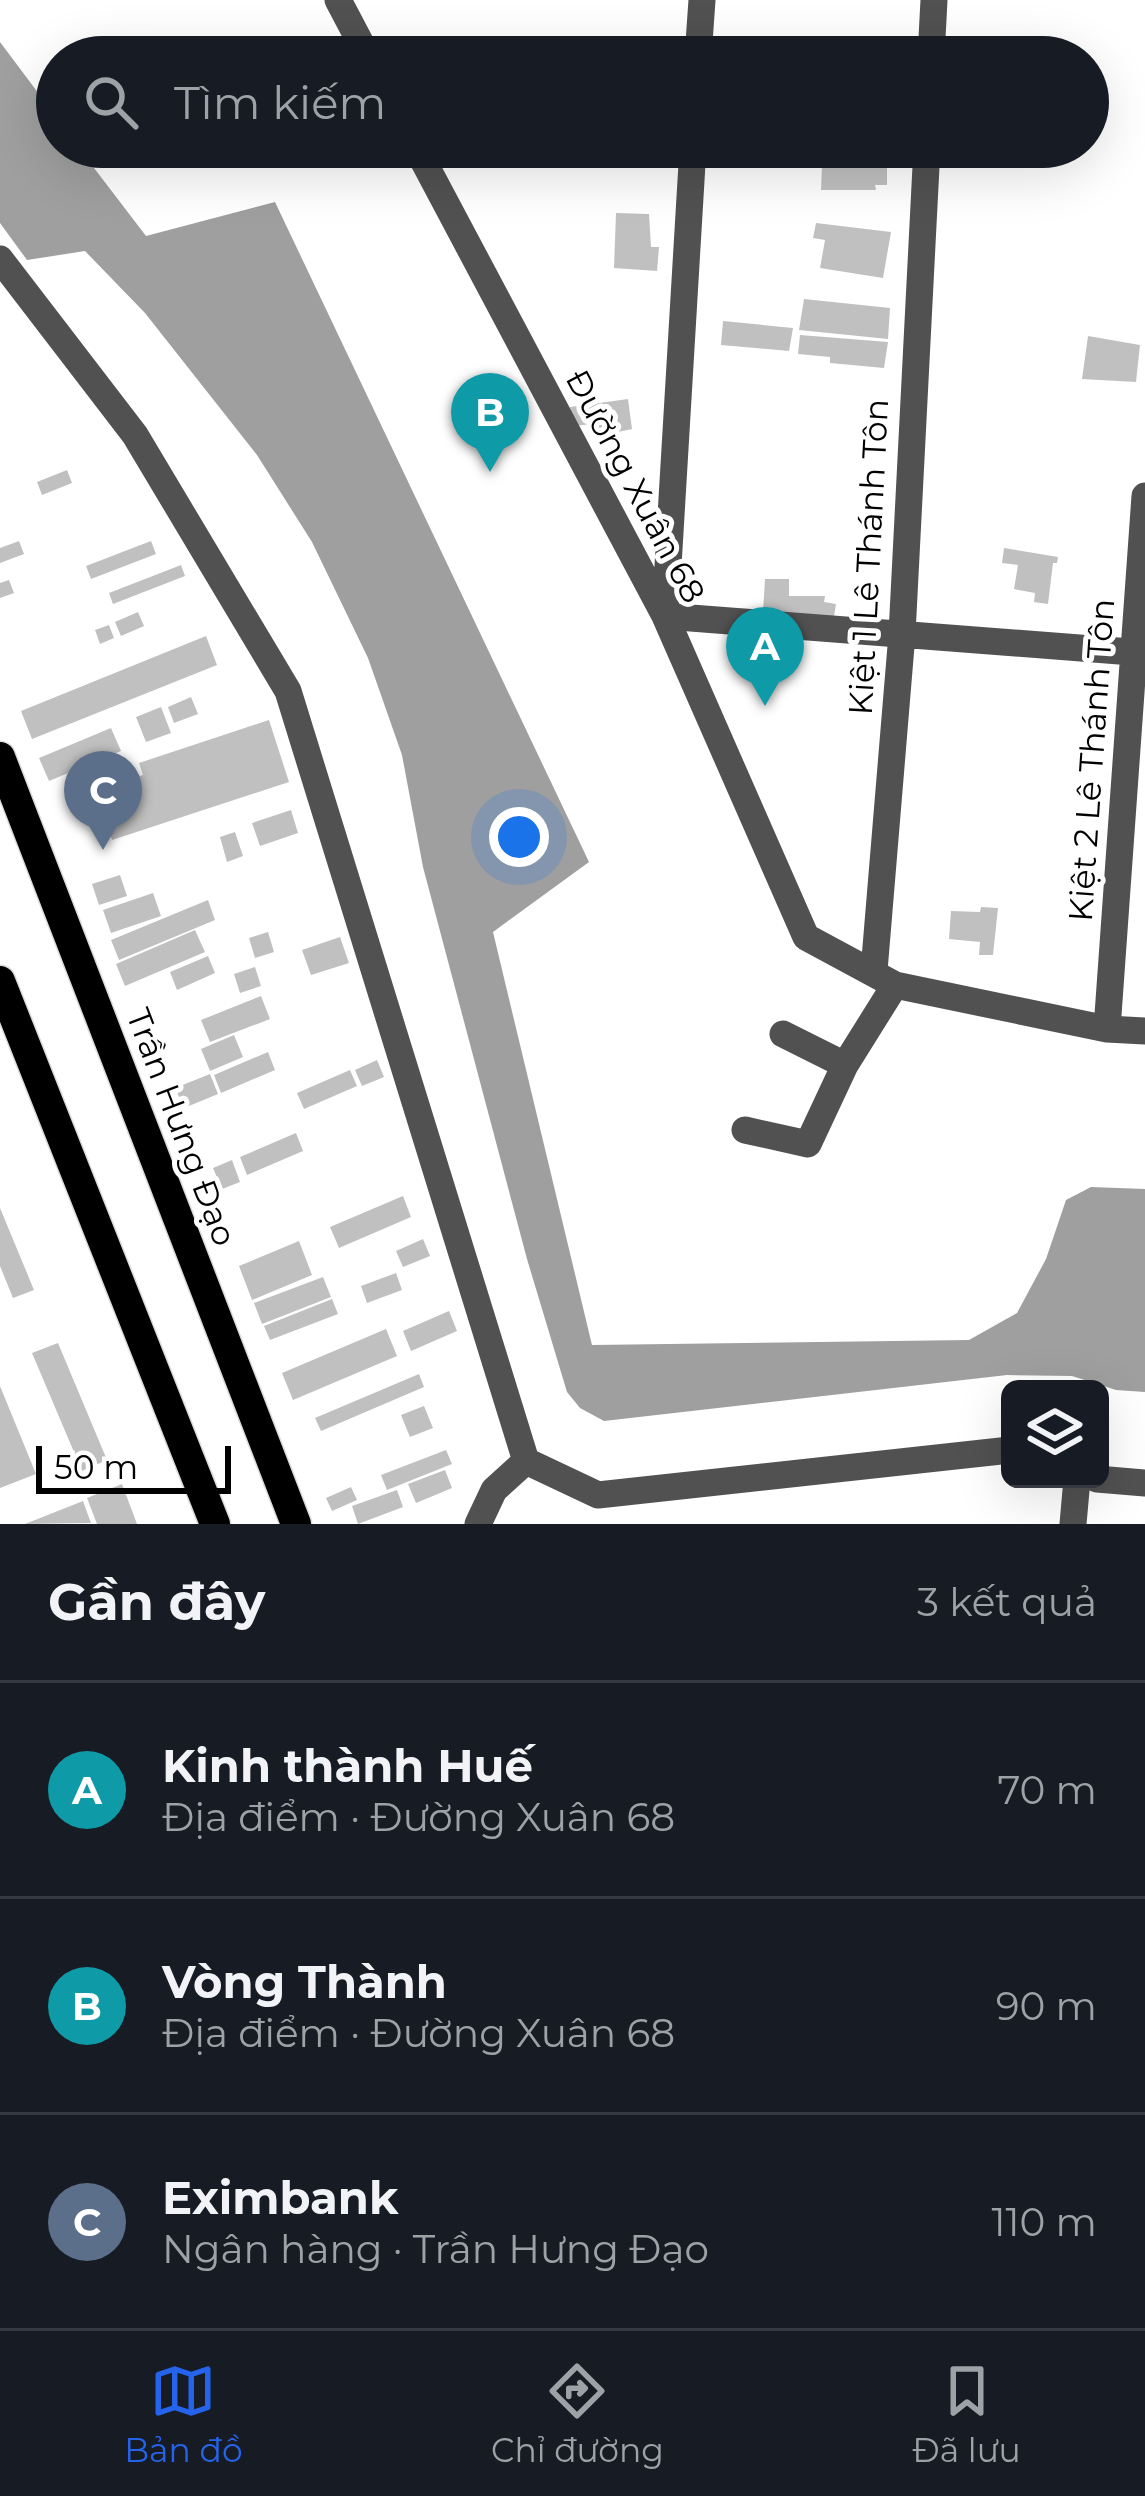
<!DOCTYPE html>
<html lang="vi">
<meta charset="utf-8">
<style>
:root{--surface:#171b24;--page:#20242c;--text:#f1f3f6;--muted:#9ea1a6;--line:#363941;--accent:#2563eb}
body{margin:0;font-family:Montserrat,sans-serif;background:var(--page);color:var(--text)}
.controls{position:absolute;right:36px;bottom:36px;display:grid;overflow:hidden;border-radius:18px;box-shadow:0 12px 48px #0002}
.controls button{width:108px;height:108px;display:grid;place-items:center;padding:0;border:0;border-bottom:3px solid var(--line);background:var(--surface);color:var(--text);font:60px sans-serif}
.scale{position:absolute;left:36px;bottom:30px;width:195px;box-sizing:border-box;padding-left:12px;border:6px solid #000;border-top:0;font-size:33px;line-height:42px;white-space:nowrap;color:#000;-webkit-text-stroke:9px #fff;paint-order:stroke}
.you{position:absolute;left:519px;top:837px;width:42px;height:42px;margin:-30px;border:9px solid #fff;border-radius:50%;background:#1a73e8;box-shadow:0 0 0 18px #1a73e833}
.badge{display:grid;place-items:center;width:78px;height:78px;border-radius:50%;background:var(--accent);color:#fff;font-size:39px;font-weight:700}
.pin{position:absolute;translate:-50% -99px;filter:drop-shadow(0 3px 6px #0008)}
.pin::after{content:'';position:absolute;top:63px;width:42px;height:36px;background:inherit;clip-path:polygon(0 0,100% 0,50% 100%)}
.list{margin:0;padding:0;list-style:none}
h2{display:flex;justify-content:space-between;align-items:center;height:156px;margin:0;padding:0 48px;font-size:51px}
h2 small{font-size:39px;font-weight:400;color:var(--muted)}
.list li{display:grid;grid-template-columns:78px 1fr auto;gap:36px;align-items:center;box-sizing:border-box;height:216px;padding:0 48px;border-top:3px solid var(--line)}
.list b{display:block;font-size:45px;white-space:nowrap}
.list p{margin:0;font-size:39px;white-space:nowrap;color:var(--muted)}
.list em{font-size:39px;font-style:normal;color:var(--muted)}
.icon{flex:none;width:66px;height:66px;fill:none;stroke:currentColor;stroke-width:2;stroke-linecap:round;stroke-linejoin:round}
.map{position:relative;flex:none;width:1145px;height:1524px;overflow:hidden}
.search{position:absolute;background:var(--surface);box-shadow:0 12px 48px #0002;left:36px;right:36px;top:36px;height:132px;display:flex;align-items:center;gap:30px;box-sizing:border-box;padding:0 42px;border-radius:66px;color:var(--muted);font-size:45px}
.sheet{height:804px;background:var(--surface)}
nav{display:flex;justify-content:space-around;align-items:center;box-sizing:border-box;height:168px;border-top:3px solid var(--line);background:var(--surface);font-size:33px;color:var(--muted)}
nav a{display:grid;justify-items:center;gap:6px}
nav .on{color:var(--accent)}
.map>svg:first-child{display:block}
</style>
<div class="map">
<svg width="1145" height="1524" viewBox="0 0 1145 1524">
<rect width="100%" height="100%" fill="#fff"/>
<path fill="#9f9f9f" d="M0,42L57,118V147H78L146,236L275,202L589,862L493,932L592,1345L969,1340L1017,1313L1046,1259L1066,1200L1091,1187L1145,1189V1392L1116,1390L1072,1376L1007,1375L604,1421L580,1408L567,1392L527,1259L423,867L402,755L368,658L312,542L257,455L145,313L85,251L27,260L0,223Z"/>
<path fill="#c0c0c0" d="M792,147H888V158L791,157Z
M822,165H887V185H875L876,190H821Z
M616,213L649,214L651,247H659L657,271L614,268Z
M816,223L891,232L883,278L820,268L825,240L813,238Z
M804,299L890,308L888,339L799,330Z
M723,321L793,328L789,351L721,345Z
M800,335L888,342L884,368L830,363V357L798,354Z
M1088,336L1140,345L1136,382L1082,379Z
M628,399L632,429L594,437L592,424L573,426L570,407Z
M67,470L72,483L42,495L37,482Z
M19,541L24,554L0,563V548Z
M151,541L156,554L91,579L86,566Z
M1004,548L1058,557L1057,563H1053L1048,604L1034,602L1035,593L1014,589L1018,565L1002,563Z
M181,565L185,576L113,604L109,593Z
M765,579H789V596H825L824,602L836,604L833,623L763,612Z
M9,580L14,593L0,598V583Z
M138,612L144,626L121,636L115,622Z
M109,625L114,638L100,644L95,630Z
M206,636L217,665L32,739L21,711Z
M191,697L198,714L174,723L168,707Z
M161,707L171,733L146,742L136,717Z
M269,720L289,782L112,840L96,790L143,775L139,763Z
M111,728L121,751L49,781L39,758Z
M291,810L298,833L260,846L252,823Z
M235,832L243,856L227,862L220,837Z
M120,875L127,896L99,905L92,884Z
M153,893L161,916L111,933L103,910Z
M208,900L215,920L119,960L111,940Z
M981,907L998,908L993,955H979L980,942L949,939L951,911L980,912Z
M195,930L205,952L125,986L116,964Z
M268,932L274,952L255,958L249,938Z
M340,937L349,963L311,975L302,950Z
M208,956L215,973L177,990L170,972Z
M255,967L261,986L240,993L234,974Z
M261,996L270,1019L210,1042L201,1020Z
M234,1035L243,1057L210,1071L201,1049Z
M268,1052L275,1070L221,1093L214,1075Z
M377,1060L384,1077L362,1086L355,1070Z
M350,1070L357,1086L304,1109L297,1093Z
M210,1074L218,1094L184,1108L175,1088Z
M296,1133L303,1151L247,1175L240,1157Z
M232,1160L240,1182L222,1189L213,1168Z
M403,1196L411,1217L339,1248L330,1227Z
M0,1208L34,1290L13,1298L0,1266Z
M423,1239L430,1256L403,1267L396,1251Z
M299,1241L312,1275L252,1300L239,1266Z
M396,1273L402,1290L367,1303L361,1286Z
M323,1277L331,1297L262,1324L254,1303Z
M332,1299L338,1314L270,1340L264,1326Z
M449,1311L457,1331L411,1351L403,1331Z
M386,1329L397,1356L293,1400L282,1373Z
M58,1343L107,1460L82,1471L32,1353Z
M419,1374L424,1387L321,1431L315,1418Z
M0,1386L36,1474L0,1488Z
M424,1406L433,1428L410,1437L401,1415Z
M446,1450L452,1464L387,1490L381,1475Z
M445,1470L452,1488L416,1503L408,1484Z
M122,1484L137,1524H97L87,1498Z
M351,1487L357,1500L332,1511L326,1498Z
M397,1490L403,1507L358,1524L352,1506Z
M83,1501L91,1523L25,1524Z"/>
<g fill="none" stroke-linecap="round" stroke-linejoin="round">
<g stroke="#dbdbdb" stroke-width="33">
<path id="major" d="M0,757L296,1524
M0,981L215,1524"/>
</g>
<path stroke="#515151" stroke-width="27" d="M338,0L368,57
M698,57L702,0
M931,57L934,0
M416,147L665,616L806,937L895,985L1107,1029L1145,1031
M693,147L665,616L1145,653
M0,259L135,435L288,691L526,1461L598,1495L1010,1450
M874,971L902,634L927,147
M1107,1029L1145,496
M783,1034L845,1065
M745,1130L808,1144L845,1065L895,985
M1097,1479L1145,1483
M478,1524L494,1490L526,1461
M1073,1524L1077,1479"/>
<use href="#major" stroke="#000" stroke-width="30"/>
</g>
<g text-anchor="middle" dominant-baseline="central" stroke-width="10" stroke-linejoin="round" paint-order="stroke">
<g font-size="33" fill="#000" stroke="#fff">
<text transform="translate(636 486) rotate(62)">Đường Xuân 68</text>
<text transform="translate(868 557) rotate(-87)">Kiệt 1 Lê Thánh Tôn</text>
<text transform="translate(1091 760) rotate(-86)">Kiệt 2 Lê Thánh Tôn</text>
<text transform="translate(182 1127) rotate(69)">Trần Hưng Đạo</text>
</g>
</g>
</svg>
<div class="controls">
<button><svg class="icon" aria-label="layers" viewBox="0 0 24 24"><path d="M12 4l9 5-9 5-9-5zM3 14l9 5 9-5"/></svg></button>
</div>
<div class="scale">50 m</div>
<div class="you"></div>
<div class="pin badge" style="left:765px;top:706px;background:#0f9aa8">A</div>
<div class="pin badge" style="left:490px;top:472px;background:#0f9aa8">B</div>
<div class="pin badge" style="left:103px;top:850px;background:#5c6f8a">C</div>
<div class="search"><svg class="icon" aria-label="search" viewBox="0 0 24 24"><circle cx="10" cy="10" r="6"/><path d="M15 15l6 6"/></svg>Tìm kiếm</div>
</div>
<section class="sheet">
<h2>Gần đây<small>3 kết quả</small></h2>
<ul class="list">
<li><span class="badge" style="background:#0f9aa8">A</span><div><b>Kinh thành Huế</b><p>Địa điểm · Đường Xuân 68</p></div><em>70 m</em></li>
<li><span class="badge" style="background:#0f9aa8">B</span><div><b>Vòng Thành</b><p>Địa điểm · Đường Xuân 68</p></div><em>90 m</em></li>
<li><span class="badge" style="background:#5c6f8a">C</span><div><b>Eximbank</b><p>Ngân hàng · Trần Hưng Đạo</p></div><em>110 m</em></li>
</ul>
</section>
<nav>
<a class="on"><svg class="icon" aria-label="map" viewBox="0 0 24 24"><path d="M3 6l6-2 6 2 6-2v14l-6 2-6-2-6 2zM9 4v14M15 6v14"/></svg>Bản đồ</a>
<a><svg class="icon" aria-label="directions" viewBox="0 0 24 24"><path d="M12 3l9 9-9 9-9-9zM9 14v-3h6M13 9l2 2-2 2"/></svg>Chỉ đường</a>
<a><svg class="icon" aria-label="saved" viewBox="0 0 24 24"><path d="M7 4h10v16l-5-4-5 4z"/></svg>Đã lưu</a>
</nav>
